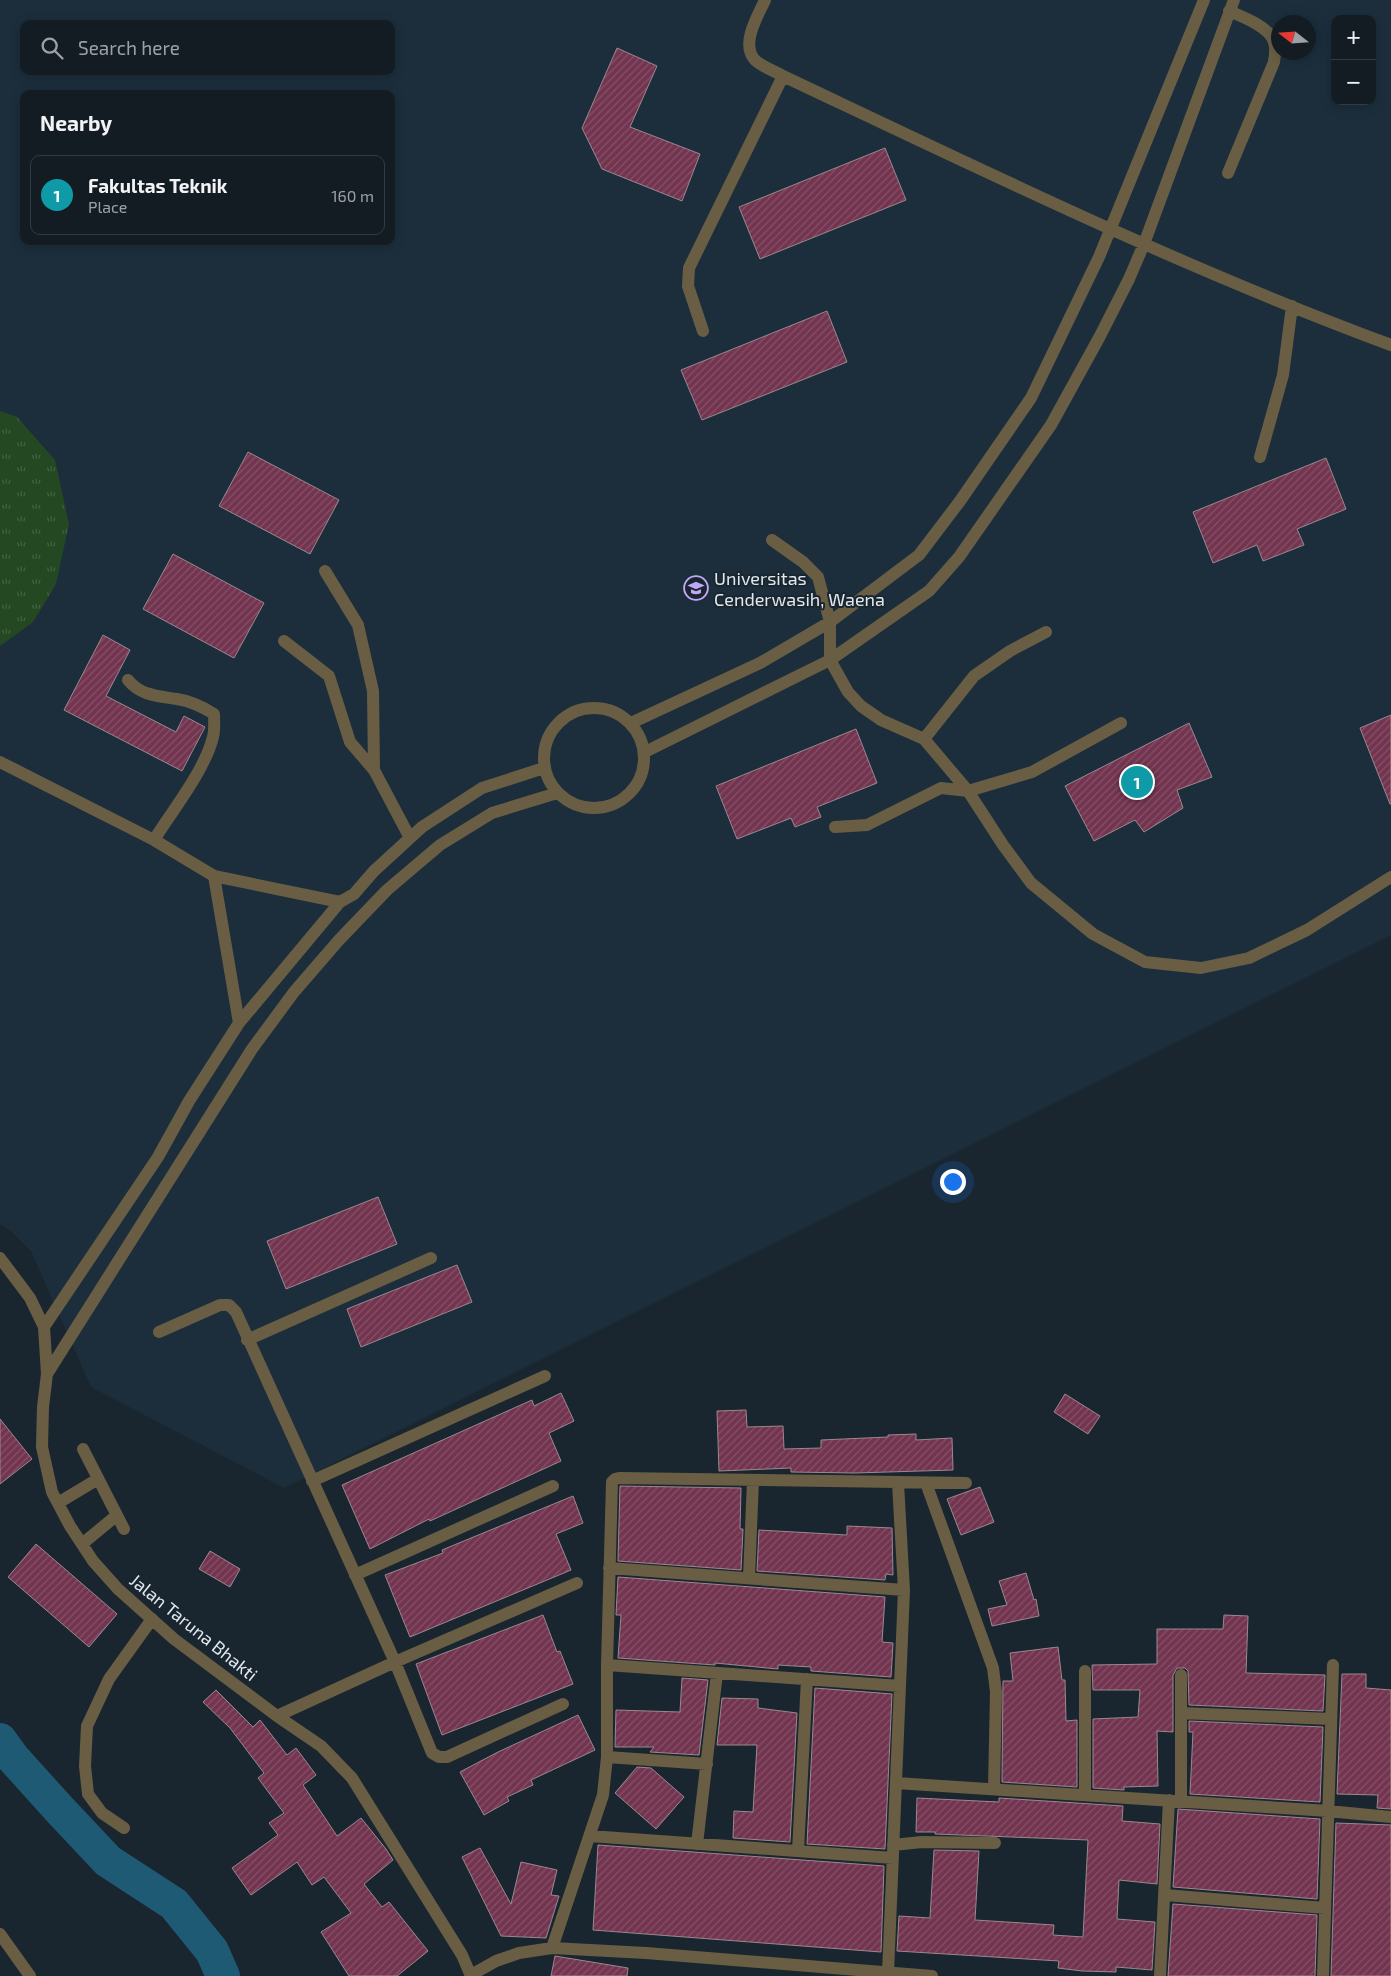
<!DOCTYPE html>
<meta charset="utf-8">
<style>
:root{--surface:#141c23;--page:#212930;--text:#f1f3f6;--muted:#9da1a6;--line:#333a41;--accent:#c0a8f4}
body{margin:0;font-family:"Exo 2",sans-serif;background:var(--page);color:var(--text)}
.controls{position:absolute;right:15px;top:15px;display:grid;overflow:hidden;border-radius:10px;box-shadow:0 2px 12px #0003}
.controls button{width:45px;height:45px;display:grid;place-items:center;padding:0;border:0;border-bottom:1px solid var(--line);background:var(--surface);color:var(--text);font:25px sans-serif}
.compass{position:absolute;left:1271px;top:15px;width:45px;height:45px;border-radius:50%;background:var(--surface);box-shadow:0 2px 12px #0003;rotate:287deg}
.you{position:absolute;left:952px;top:1181px;width:18px;height:18px;margin:-12px;border:4px solid #fff;border-radius:50%;background:#1a73e8;box-shadow:0 0 0 8px #1a73e833}
.badge{display:grid;place-items:center;width:32px;height:32px;border-radius:50%;background:var(--accent);color:#fff;font-size:16px;font-weight:700}
.pin{position:absolute;translate:-50% -50%;border:2px solid #fff;box-shadow:0 1px 5px #0006}
.list{margin:0;padding:0;list-style:none}
h2{display:flex;justify-content:space-between;align-items:center;height:65px;margin:0;padding:0 20px;font-size:21px}
h2 small{font-size:16px;font-weight:400;color:var(--muted)}
.list li{display:grid;grid-template-columns:32px 1fr auto;gap:15px;align-items:center;box-sizing:border-box;height:80px;margin:0 10px 10px;padding:0 10px;border:1px solid var(--line);border-radius:10px}
.list b{display:block;font-size:19px;white-space:nowrap}
.list p{margin:0;font-size:16px;white-space:nowrap;color:var(--muted)}
.list em{font-size:16px;font-style:normal;color:var(--muted)}
.icon{flex:none;width:28px;height:28px;fill:none;stroke:currentColor;stroke-width:2;stroke-linecap:round;stroke-linejoin:round}
.map{position:relative;flex:none;width:1391px;height:1976px;overflow:hidden}
.search{position:absolute;background:var(--surface);box-shadow:0 2px 12px #0003;left:20px;top:20px;width:375px;height:55px;display:flex;align-items:center;gap:12px;box-sizing:border-box;padding:0 18px;border-radius:10px;color:var(--muted);font-size:19px}
.panel{position:absolute;background:var(--surface);box-shadow:0 2px 12px #0003;left:20px;top:90px;width:375px;height:155px;border-radius:10px}
.map>svg:first-child{display:block}
</style>
<div class="map">
<svg width="1391" height="1976" viewBox="0 0 1391 1976">
<defs>
<pattern id="grass-tufts" width="24" height="20" patternUnits="userSpaceOnUse" patternTransform="scale(1.25)"><rect width="24" height="20" fill="#234822"/><path d="M3 7l-1-3M5 7V3M7 7l1-3M15 17l-1-3M17 17v-4M19 17l1-3" fill="none" stroke="#436242"/></pattern>
<pattern id="building-hatch" width="6" height="6" patternUnits="userSpaceOnUse" patternTransform="scale(1.25)"><rect width="6" height="6" fill="#72344f"/><path d="M-1 1l2-2M0 6l6-6M5 7l2-2" fill="none" stroke="#865169"/></pattern>
</defs>
<rect width="100%" height="100%" fill="#1a262f"/>
<path fill="#1c2e3c" fill-rule="evenodd" d="M0,0H1391V935L284,1488L91,1387L31,1251L11,1231L0,1224ZM1335,19H1372V101H1335ZM1278,22H1308V52H1278ZM24,24H391V71H24ZM24,94H391V241H24Z"/>
<path fill="url(#grass-tufts)" d="M0,411L17,417L55,460L69,524L56,584L33,622L0,646Z"/>
<g fill="none" stroke-linecap="round" stroke-linejoin="round">
<path stroke="#1f5a75" stroke-width="34" d="M0,1740L13,1758L60,1810L108,1861L174,1904L212,1951L223,1976"/>
</g>
<path fill="url(#building-hatch)" stroke="#9b888f" d="M617,48L657,66L630,127L700,154L682,201L602,169L582,128Z
M885,148L906,200L760,259L739,207Z
M827,311L847,362L702,420L681,370Z
M248,452L339,500L310,554L219,506Z
M1326,458L1346,509L1297,529L1304,545L1263,561L1257,545L1213,563L1193,512Z
M173,554L264,603L234,658L143,609Z
M103,635L130,650L106,696L176,732L184,716L205,727L182,771L64,710Z
M1391,715V804H1390L1360,728Z
M1189,723L1212,777L1177,790L1183,808L1144,832L1135,820L1094,841L1065,786Z
M856,729L877,783L817,807L821,817L795,827L791,818L737,839L716,786Z
M378,1197L397,1244L286,1289L267,1241Z
M457,1265L472,1302L361,1347L347,1309Z
M561,1393L574,1421L549,1433L561,1461L430,1521L429,1519L370,1549L342,1485L532,1400L534,1406Z
M1065,1394L1100,1416L1088,1434L1054,1412Z
M746,1410L747,1427L783,1426L784,1449L821,1448V1440L888,1437V1435L916,1434V1440L952,1438L953,1470L855,1473L791,1472V1468L719,1471L717,1411Z
M0,1419L32,1459L0,1484Z
M620,1486L741,1488L740,1529H743L741,1570L618,1561Z
M980,1487L994,1522L961,1535L947,1499Z
M573,1496L583,1523L556,1534L571,1570L410,1637L385,1575L443,1553L442,1550Z
M847,1526L892,1528L893,1575L886,1574L885,1580L757,1571L759,1530L847,1535Z
M36,1544L117,1614L89,1647L8,1577Z
M210,1551L240,1569L230,1587L199,1569Z
M1026,1573L1034,1600L1036,1599L1039,1616L992,1626L988,1609L1007,1605L999,1581Z
M618,1577L885,1597L882,1642L893,1643L891,1677L811,1671V1667L778,1665V1669L715,1663V1665L618,1658L621,1615H616Z
M543,1615L557,1652L560,1651L573,1684L442,1735L416,1664Z
M1224,1615L1248,1616L1246,1673L1325,1675L1323,1711L1189,1705L1188,1671L1185,1668H1177L1173,1675V1732L1157,1731L1158,1786L1124,1787V1790L1093,1788V1719L1138,1717L1140,1690H1093L1092,1665L1157,1664V1629H1223Z
M1058,1647L1062,1680H1065L1066,1721L1077,1720V1787L1002,1782L1003,1681H1013L1010,1653Z
M1342,1674H1366V1688L1391,1690V1809L1377,1808L1378,1795L1337,1794Z
M682,1678L708,1680L699,1755L650,1752L654,1747H615L616,1710L680,1712Z
M815,1688L892,1694L885,1849L807,1844Z
M216,1690L253,1727L260,1720L287,1755L296,1748L316,1775L303,1785L337,1836L361,1818L386,1849L393,1860L364,1884L382,1907L389,1902L428,1951L397,1976H349L321,1932L351,1913L324,1877L312,1885L297,1862L251,1895L232,1868L278,1835L269,1823L284,1813L258,1778L264,1773L230,1728L203,1702Z
M722,1698L758,1699V1708L797,1713L790,1842L733,1838L734,1811L753,1812L757,1745H717Z
M578,1715L595,1750L531,1780L533,1785L507,1797L509,1801L484,1815L460,1772L498,1752Z
M1189,1721L1323,1727L1320,1802L1190,1794L1193,1732H1189Z
M637,1767L651,1768L684,1797L656,1829L615,1793Z
M917,1798L999,1802V1798L1123,1806L1122,1821L1160,1824L1157,1884L1119,1880L1117,1919L1155,1922L1152,1970L1116,1967V1972L1082,1971L1058,1968L1059,1961L897,1951L899,1916L930,1918L934,1850L979,1851L975,1920L1054,1925L1053,1935L1083,1937L1088,1840L935,1834V1832H916Z
M1178,1809L1320,1819L1317,1899L1173,1887Z
M1336,1823L1391,1825V1976H1331Z
M598,1845L884,1866L881,1952L593,1930Z
M480,1848L511,1904L521,1862L557,1870L551,1895L559,1896L546,1938L501,1936L462,1857Z
M1173,1904L1317,1915L1315,1976H1168Z
M555,1956L628,1968L627,1976H551Z"/>
<g fill="none" stroke-linecap="round" stroke-linejoin="round">
<path stroke="#695e44" stroke-width="12" d="M765,0C758,16 740,44 755,60C762,67 775,71 783,76C984,171 1183,268 1391,345
M1228,173L1274,62C1275,56 1276,48 1274,42C1270,27 1243,17 1229,11
M703,331L688,286L689,268L783,76
M1260,457L1283,375L1292,306
M772,540L803,562L818,577L830,622V660L848,692L861,706L881,720L924,739L968,791L1003,845L1031,883L1093,934L1145,962L1201,968L1249,958L1307,930L1391,877
M325,571L358,625L373,691L374,770
M284,641L329,676L350,742L374,770L410,838
M128,680C141,696 158,696 177,699C190,701 203,707 214,714C214,721 215,730 213,737C205,770 172,811 154,840
M544 758a50 50 0 1 1 100 0a50 50 0 1 1-100 0Z
M631,723L760,663L830,622L919,555L960,501L1031,398L1099,257L1204,0
M924,739L974,676L1010,651L1046,632
M645,752L830,660L929,591L959,557L1051,425L1100,336L1129,279L1144,244L1234,0
M0,762L154,840L214,876L340,902
M835,827L867,825L941,788L968,791L1032,772L1121,723
M214,876L239,1023
M0,1258L30,1298L44,1327L47,1374L43,1407L42,1447L52,1492L70,1526L93,1561L118,1589L174,1639L277,1716L321,1746L352,1778L462,1955L471,1976
M44,1327L158,1157L189,1101L239,1023L340,902L354,894L374,871L422,827L482,788L544,768
M159,1332L220,1305H229L236,1312L395,1662L432,1753L439,1757H447L563,1704
M247,1340L431,1258
M47,1374L252,1049L294,992L339,940L387,890L440,845L492,813L557,793
M83,1449L124,1529
M312,1481L545,1376
M926,1483L993,1668L996,1692L994,1789
M58,1503L98,1479
M82,1544L116,1516
M609,1568L904,1590
M355,1575L553,1486
M749,1578L753,1480
M607,1665L900,1686
M1085,1671V1795
M1181,1713L1331,1719
M277,1716L395,1662L577,1583
M607,1757L707,1764
M896,1783L1328,1811L1391,1817
M1181,1801V1675
M124,1828L102,1813L88,1794L85,1766L87,1726L109,1679L152,1619
M590,1836L893,1858
M697,1844L717,1673
M893,1845L922,1842L995,1843
M798,1851L807,1679
M1165,1895L1325,1908
M0,1934L30,1976
M552,1948L603,1795L607,1757V1665L612,1482L615,1479L619,1478L966,1483
M888,1973L904,1590L898,1483
M471,1975L496,1961L519,1953L552,1948L646,1953L932,1976
M1160,1976L1169,1800
M1323,1976L1333,1665"/>
</g>
<defs>
<g id="university-ring" transform="scale(1.25)"><circle r="9.5" fill="#1a262f" stroke="#c0a8f4" stroke-width="1.5"/><path d="M0-5L7-2L0 1L-7-2ZM-4 1L0 2.5L4 1V4Q0 6-4 4Z" fill="#c0a8f4"/></g>
</defs>
<g fill-rule="evenodd">
<use href="#university-ring" x="696" y="588"/>
</g>
<g text-anchor="middle" dominant-baseline="central" stroke-width="4" stroke-linejoin="round" paint-order="stroke">
<g font-size="18" fill="#e1e9ef" stroke="#1a262f" text-anchor="start">
<text x="714" y="578">Universitas<tspan x="714" dy="21">Cenderwasih, Waena</tspan></text>
</g>
<g font-size="18" fill="#e1e9ef" stroke="#1a262f">
<text transform="translate(194 1627) rotate(39)">Jalan Taruna Bhakti</text>
</g>
</g>
</svg>
<div class="controls">
<button>+</button>
<button>−</button>
</div>
<svg class="compass" viewBox="-18 -18 36 36"><path d="M0-13l5 13h-10z" fill="#e53935"/><path d="M0 13l5-13h-10z" fill="#9da1a6"/></svg>
<div class="you"></div>
<div class="pin badge" style="left:1137px;top:782px;background:#0f9aa8">1</div>
<div class="search"><svg class="icon" aria-label="search" viewBox="0 0 24 24"><circle cx="10" cy="10" r="6"/><path d="M15 15l6 6"/></svg>Search here</div>
<section class="panel">
<h2>Nearby<small></small></h2>
<ul class="list">
<li><span class="badge" style="background:#0f9aa8">1</span><div><b>Fakultas Teknik</b><p>Place</p></div><em>160 m</em></li>
</ul>
</section>
</div>
